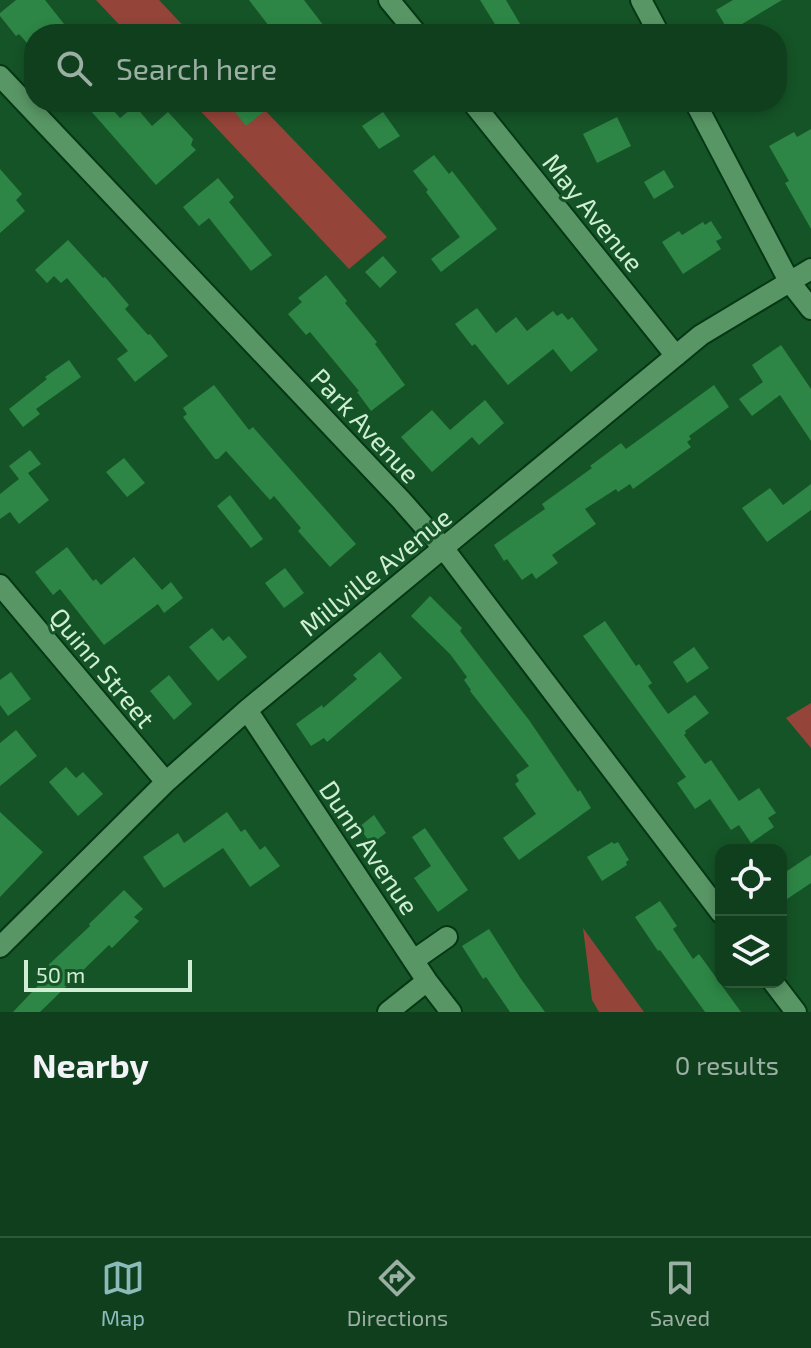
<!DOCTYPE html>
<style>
:root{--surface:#103f1d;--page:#194626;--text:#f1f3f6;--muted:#9cafa4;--line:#30583b;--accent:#8bbbb9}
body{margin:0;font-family:"Exo 2",sans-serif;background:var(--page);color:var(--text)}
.controls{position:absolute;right:24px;bottom:24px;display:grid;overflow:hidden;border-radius:16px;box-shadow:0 4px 12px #0003}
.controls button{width:72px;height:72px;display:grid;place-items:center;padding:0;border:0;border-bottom:2px solid var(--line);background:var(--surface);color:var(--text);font:40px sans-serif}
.scale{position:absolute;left:24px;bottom:20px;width:168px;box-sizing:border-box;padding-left:8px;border:4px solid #cfeed3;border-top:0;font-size:22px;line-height:28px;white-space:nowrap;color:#cfeed3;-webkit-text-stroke:6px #155427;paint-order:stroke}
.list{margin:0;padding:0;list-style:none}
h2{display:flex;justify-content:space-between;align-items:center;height:104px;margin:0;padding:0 32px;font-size:34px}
h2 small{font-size:26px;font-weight:400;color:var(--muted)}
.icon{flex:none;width:44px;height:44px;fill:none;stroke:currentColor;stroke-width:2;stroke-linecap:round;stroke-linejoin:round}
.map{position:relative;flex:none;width:811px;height:1012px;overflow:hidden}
.search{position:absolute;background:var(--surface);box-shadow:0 4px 12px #0003;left:24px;right:24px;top:24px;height:88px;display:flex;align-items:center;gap:20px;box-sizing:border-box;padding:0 28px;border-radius:32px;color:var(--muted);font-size:30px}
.sheet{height:224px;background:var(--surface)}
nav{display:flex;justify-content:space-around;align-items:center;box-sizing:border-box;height:112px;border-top:2px solid var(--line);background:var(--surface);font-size:22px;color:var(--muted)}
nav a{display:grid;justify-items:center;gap:4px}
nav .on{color:var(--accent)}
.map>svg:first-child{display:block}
</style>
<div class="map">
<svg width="811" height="1012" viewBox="0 0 811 1012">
<rect width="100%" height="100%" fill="#155427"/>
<path fill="#944439" d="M96,0H159L191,34H128Z
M192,102H257L387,237L349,269Z
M811,703V748L786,718Z
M583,928L644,1012H599L592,1000Z"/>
<path fill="#2d8645" d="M16,0H45L72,34H34V51L19,34L16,36L0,16V13Z
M249,0H304L330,34H275Z
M480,0H506L526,34H501Z
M733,0H782L729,32L716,10Z
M83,102H106L120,118L135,106L152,126L168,112L193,139L191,145L196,150L156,185Z
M227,102H276L246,126Z
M383,112L400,136L379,149L362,126Z
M617,117L631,146L597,163L583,134Z
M811,129V229L785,183L789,181L769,146L794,132L797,137Z
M434,155L449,174L452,171L497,229L441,272L431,259L460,237L426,192L428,190L413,171Z
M0,169L22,194L16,200L25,211L0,233Z
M664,170L674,187L654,199L644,182Z
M218,178L234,197L229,202L272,255L251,271L209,218L199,226L183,207Z
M711,221L722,238L716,241L721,249L683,274L662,242L679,231L682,235L703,222L705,225Z
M68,240L103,278L105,277L129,305L125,309L148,335L150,334L168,356L135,382L117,359L128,351L67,278L61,283L54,276L47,283L35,270Z
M383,256L397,272L380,288L365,272Z
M326,275L347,301L345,303L377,342L375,344L405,385L371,411L357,392L359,391L310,332L306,335L288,314L302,302L298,298Z
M477,308L496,333L516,317L527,331L553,311L557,316L562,313L568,320L572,317L598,350L571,372L553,349L508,385L475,344L472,346L455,324Z
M781,345L811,389V441L780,395L752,416L739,399L763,382L752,365Z
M69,360L81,377L36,409L40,414L23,427L9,409L47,379L45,377Z
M214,385L249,430L253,427L356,544L330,567L298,531L301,528L274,496L270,500L226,451L218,459H215L183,417L187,414L183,408Z
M714,385L729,407L689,436L691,439L687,442L691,447L633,489L630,484L618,492L616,489L585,509L596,524L552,555L558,563L536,579L532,573L522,580L507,559L504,561L494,545L545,509L542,504L592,468L590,466L621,443L626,449Z
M485,400L504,423L479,445L472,437L432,472L401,437L432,410L450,430Z
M30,450L41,464L28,473L49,500L19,524L10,512L0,519V494L19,479L9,466Z
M124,458L145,483L127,497L106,472Z
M811,484V510L767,542L742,508L770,488L783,505Z
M230,495L263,539L251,548L217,506Z
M67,547L93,581L96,579L101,585L134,557L162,590L171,582L183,598L164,613L158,604L104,645L60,589L53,595L35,572Z
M285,568L304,593L284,608L265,583Z
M430,596L462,628L460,631L529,720L578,792L580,790L591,808L519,860L503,838L536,814L515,784L519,781L516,775L529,766L470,691L471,690L464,680L467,677L450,654L411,616Z
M605,621L636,666L639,664L652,683L648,686L668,714L695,695L709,713L685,731L686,733L684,735L705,764L711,760L739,801L759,788L776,813L768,818L774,827L751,843L739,825L731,830L710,799L695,809L677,783L686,777L583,636Z
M212,628L223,641L229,636L247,657L218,681L189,647Z
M694,647L709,668L687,683L673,662Z
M380,652L402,678L327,742L324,738L311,746L296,724L322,705L323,708L357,679L353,675Z
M11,672L31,699L8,716L0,705V680Z
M169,675L192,704L174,720L150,691Z
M16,730L37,756L0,786V743Z
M66,767L76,778L83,772L103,794L78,816L49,782Z
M0,812L43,852L0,897Z
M227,812L241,832L245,829L260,850L265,846L280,866L250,887L223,848L164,888L143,857L178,833L184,843Z
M374,815L386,833L371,844L359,827Z
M425,828L468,890L438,912L414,878L431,866L412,837Z
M612,842L614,844L618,842L629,860L626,862L627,865L602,881L587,857Z
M811,855V883L781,903V875Z
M124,890L143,909L134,917L139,921L112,948L109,945L40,1012H13L48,975L43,970L90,926L89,924Z
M660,901L677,926L673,929L693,959L699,954L741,1012H705L660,950L658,951L635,917Z
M489,929L521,979L545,1012H510L486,977L483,979L462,946Z"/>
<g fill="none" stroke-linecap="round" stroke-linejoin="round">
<g stroke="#053715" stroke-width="24">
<path id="minor" d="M389,0L417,34
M641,0L659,34
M0,76L402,501L444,549L721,913
M472,102L676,356
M695,102L789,281L811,309
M0,585L166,782
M247,710L427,981L451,1012
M0,947L166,782L247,710L701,335L811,269
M414,960L447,937
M773,982L796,1012
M388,1012L427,981"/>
</g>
<use href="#minor" stroke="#599665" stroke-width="20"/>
</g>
<g text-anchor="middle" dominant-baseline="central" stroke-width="6" stroke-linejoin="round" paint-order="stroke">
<g font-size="26" fill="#cfeed3" stroke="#155427">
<text transform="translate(594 212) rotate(51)">May Avenue</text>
<text transform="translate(366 425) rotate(47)">Park Avenue</text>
<text transform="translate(375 571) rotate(-39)">Millville Avenue</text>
<text transform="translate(103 667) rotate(50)">Quinn Street</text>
<text transform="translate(370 847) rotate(56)">Dunn Avenue</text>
</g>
</g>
</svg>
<div class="controls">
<button><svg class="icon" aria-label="locate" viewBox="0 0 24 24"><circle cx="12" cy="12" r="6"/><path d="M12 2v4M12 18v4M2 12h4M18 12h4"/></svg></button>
<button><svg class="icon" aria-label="layers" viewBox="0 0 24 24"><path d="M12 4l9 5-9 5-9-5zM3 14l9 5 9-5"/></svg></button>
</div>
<div class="scale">50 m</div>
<div class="search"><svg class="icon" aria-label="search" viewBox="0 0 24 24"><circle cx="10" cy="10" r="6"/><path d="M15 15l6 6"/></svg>Search here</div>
</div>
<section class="sheet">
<h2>Nearby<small>0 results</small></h2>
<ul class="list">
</ul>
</section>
<nav>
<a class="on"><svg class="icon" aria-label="map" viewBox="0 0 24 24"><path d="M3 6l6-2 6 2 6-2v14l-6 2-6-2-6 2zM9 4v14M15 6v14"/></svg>Map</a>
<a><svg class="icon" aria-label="directions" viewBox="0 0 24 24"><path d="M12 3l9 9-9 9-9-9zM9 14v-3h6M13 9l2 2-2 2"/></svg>Directions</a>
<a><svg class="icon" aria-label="saved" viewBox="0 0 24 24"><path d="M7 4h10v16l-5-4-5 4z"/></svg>Saved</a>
</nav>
